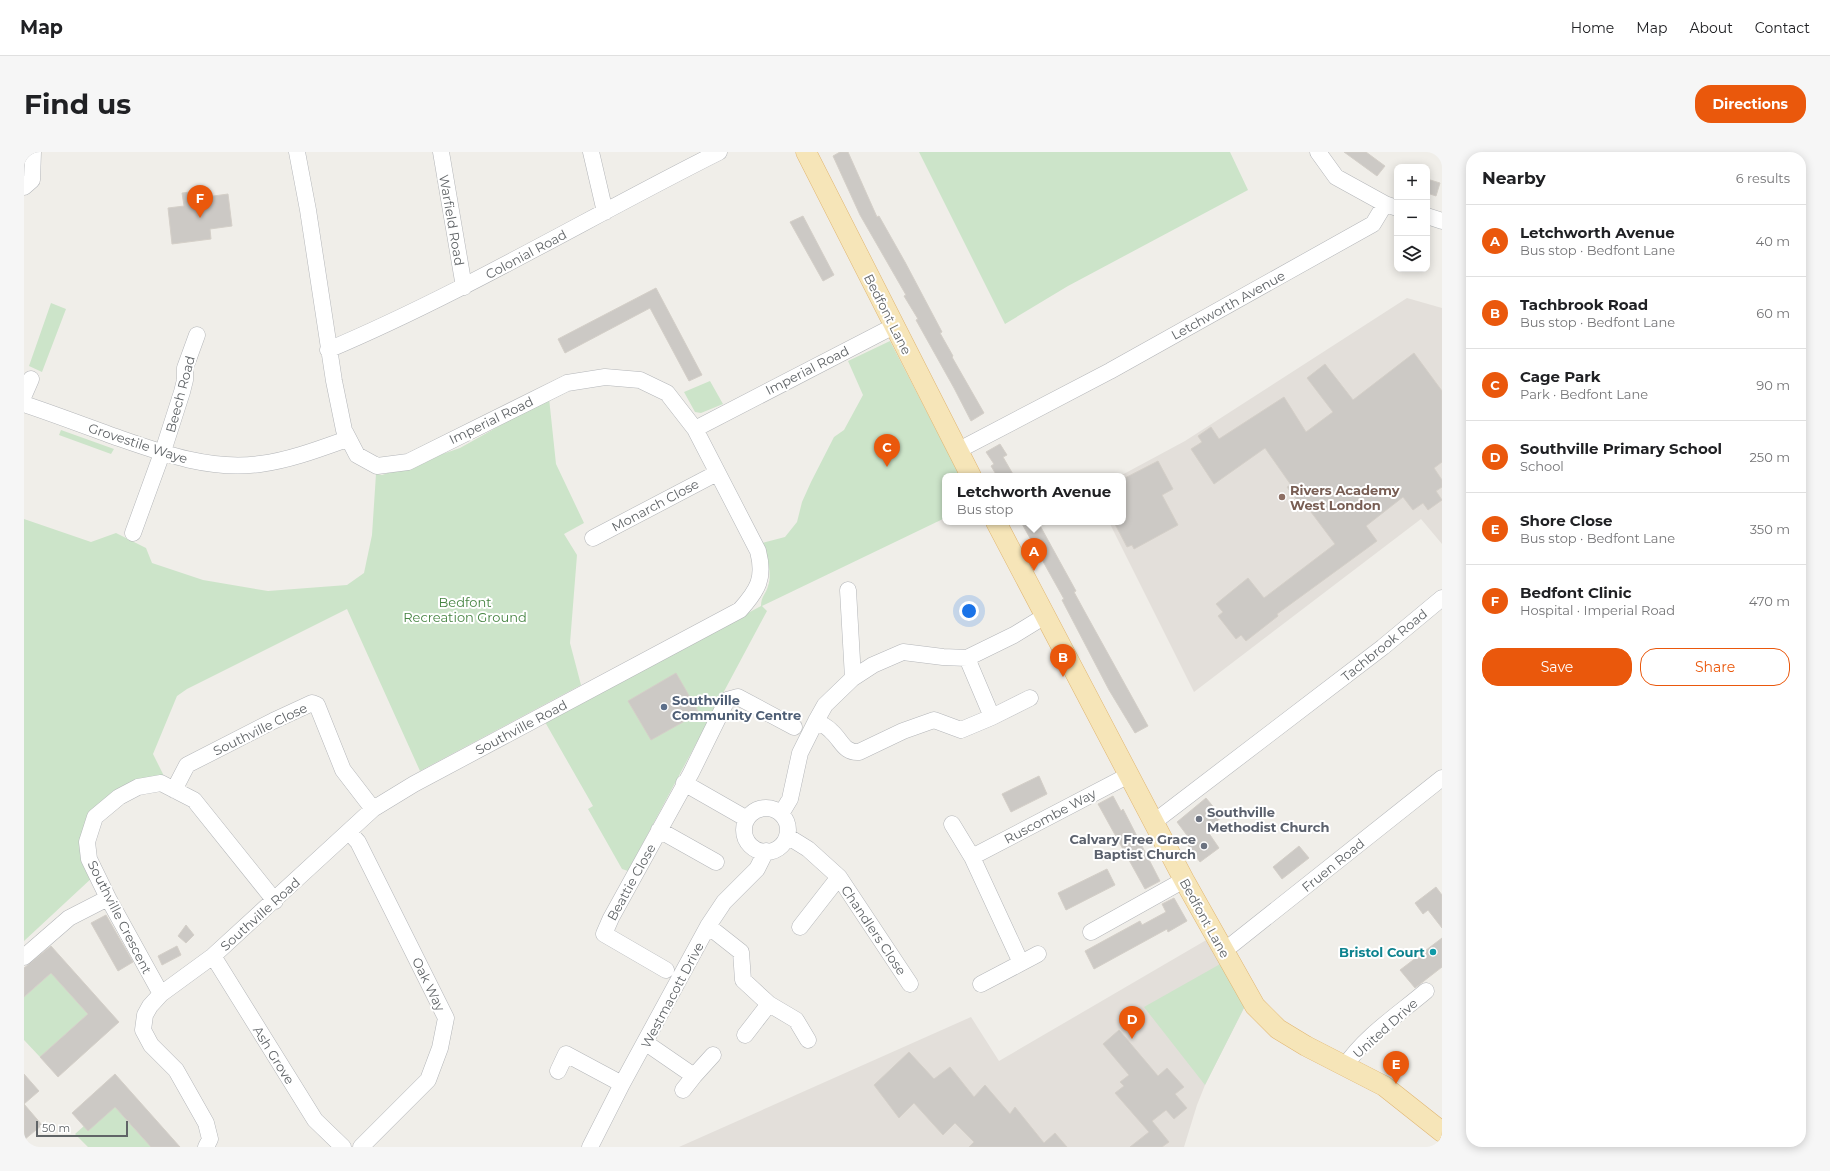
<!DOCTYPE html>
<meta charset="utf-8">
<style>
:root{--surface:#fff;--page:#f6f6f6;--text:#202124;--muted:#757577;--line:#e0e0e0;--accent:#ea580c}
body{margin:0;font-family:Montserrat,sans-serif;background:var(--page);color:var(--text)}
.controls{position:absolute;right:12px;top:12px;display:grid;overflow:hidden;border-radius:8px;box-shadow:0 2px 10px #0003}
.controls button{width:36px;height:36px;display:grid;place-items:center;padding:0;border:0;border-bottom:1px solid var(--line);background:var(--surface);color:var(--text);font:20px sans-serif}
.scale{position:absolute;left:12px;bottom:10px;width:92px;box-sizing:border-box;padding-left:4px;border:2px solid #606467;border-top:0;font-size:11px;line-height:14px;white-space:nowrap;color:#606467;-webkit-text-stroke:3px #fff;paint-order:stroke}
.you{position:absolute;left:945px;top:459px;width:14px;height:14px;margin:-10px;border:3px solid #fff;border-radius:50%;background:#1a73e8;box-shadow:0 0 0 6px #1a73e833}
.badge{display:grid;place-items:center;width:26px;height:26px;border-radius:50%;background:var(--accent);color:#fff;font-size:13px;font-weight:700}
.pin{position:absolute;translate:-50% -33px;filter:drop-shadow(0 1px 2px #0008)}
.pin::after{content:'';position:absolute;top:21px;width:14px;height:12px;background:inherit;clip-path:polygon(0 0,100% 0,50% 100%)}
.popup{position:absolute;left:918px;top:321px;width:184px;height:52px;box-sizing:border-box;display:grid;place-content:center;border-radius:8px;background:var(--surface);filter:drop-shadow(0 1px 3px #0005);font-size:13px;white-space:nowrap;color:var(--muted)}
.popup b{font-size:15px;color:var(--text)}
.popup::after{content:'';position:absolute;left:50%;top:100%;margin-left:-8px;border:8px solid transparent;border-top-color:var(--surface)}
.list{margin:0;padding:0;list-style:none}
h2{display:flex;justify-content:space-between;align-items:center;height:52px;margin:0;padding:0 16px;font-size:17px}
h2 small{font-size:13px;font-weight:400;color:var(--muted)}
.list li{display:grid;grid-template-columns:26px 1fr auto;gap:12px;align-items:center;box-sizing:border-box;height:72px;padding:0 16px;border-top:1px solid var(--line)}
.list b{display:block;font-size:15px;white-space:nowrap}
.list p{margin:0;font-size:13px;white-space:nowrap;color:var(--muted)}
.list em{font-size:13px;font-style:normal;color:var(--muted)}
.actions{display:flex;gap:8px;padding:12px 16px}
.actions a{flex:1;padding:9px 0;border:1px solid var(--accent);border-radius:16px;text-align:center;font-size:14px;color:var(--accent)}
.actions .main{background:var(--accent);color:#fff}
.icon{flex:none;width:22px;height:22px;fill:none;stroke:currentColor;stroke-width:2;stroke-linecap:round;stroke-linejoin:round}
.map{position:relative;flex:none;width:1418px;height:995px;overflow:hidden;border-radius:16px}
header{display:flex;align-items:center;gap:24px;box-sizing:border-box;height:56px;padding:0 20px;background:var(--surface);border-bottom:1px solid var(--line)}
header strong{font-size:19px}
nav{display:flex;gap:22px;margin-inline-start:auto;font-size:14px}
.intro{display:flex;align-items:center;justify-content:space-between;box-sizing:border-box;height:96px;padding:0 24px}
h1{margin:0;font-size:28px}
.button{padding:10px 18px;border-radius:16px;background:var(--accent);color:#fff;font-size:14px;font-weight:700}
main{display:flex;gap:24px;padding:0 24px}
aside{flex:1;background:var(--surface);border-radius:16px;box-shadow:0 2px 10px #0003}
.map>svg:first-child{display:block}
</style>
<header>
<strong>Map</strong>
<nav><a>Home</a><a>Map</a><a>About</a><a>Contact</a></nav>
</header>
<div class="intro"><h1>Find us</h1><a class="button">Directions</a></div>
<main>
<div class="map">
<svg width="1418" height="995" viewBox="0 0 1418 995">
<rect width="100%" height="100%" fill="#f0eee9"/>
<path fill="#e3dfda" d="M1383,146L1418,156V392L1397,367L1170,540L1085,370H1099V324H1096L1161,289Z
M1184,787L1222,852L1181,933L1173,953L1160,995H655L947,865L975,909Z"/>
<path fill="#cce4c9" d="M895,0H1206L1224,38L1044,134L981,172Z
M27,151L42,157L18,220L5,214Z
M866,189L936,324H921V366L738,454L743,459L604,719L598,717L564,657L569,654L521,570L737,454C737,444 742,442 744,434C749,420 742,405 738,391L761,385L773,370L778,350L787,330L810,285L820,278L839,243L824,209Z
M686,229L699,252L677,261L671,260L660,240Z
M525,246L532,312L560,371L540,382L553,403L546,491L557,533L396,619L323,457L163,537L153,544L129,602L140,624L71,659L56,699L70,724L0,789V367L67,390L92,381L122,396L128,411L179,428L244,439L323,433L340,421L348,383L352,322L358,323L436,296Z
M37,278L90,297L87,302L35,283Z
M1198,811L1222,852L1181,933L1120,855Z
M27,821L64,862L16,905L0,888V845Z
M91,955L127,995H64L51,982L60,974Z"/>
<path fill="#ccc9c5" stroke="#d4cfc8" d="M816,0H824L853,65L855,64L881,110L918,180L916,181L929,204L928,205L960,261L947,269L930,236L892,168L894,167L880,144L882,143L836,63L809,4Z
M1320,0H1342L1361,14L1353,24Z
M1403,27L1416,31L1412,44L1403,41Z
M174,39L175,46L204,42L208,74L186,77L187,87L148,92L144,56L160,54L158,41Z
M779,64L810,123L799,129L766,70Z
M632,136L678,223L665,229L626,156L541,201L534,187Z
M1390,201L1418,239V310L1410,316L1418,328V335L1412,339L1418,348L1404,358L1399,351L1389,358L1379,345L1342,374L1353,389L1253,462L1254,464L1222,489L1217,483L1212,487L1194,464L1199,460L1192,452L1224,426L1240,446L1311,392L1278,348L1275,351L1263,335L1267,333L1241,296L1190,332L1167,297L1178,290L1174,284L1187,275L1195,287L1260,245L1282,280L1309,260L1283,226L1301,212L1329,248Z
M976,292L983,303L979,305L990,324H973L967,314L970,312L962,300Z
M1134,309L1149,337L1138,343L1154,373L1110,397L1108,393L1103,395L1090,370H1099V327Z
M997,370H1014L1052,439L1050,440L1062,462L1124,574L1111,581L1085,538L1038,448L1040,447Z
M652,521L675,561L627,588L604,549Z
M1015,624L1023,642L987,660L978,642Z
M1089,644L1097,659L1099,657L1136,729L1121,737L1074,652Z
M1182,646L1198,665L1182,677L1195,696L1176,710L1164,693L1168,690L1153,670Z
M1275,694L1285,706L1258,727L1249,715Z
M1083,717L1091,733L1042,758L1034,741Z
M1412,735L1418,743V776L1404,758L1399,762L1391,751Z
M1150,746L1163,769L1144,780L1143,777L1070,817L1061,799L1116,769L1118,773L1142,760L1138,752Z
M82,763L109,810L94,819L67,771Z
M162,773L170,783L162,791L154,784Z
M1418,786V815L1391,836L1376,818Z
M27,794L95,870L34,925L16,905L64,862L27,821L0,845V816Z
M153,794L157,803L138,813L134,804Z
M1095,878L1134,924L1143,916L1160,935L1151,942L1163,956L1150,967L1142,958L1128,969L1145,990L1138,995H1106L1125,980L1091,941L1100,934L1096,930L1105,923L1079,892Z
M885,900L910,927L926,915L950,945L961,933L986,962L991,955L1020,991L1031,981L1043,995H945L950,990L931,971L919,983L890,951L875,966L850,933Z
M0,922L15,939L0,952L18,973L0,988Z
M91,922L156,995H127L91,955L64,979L48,961Z"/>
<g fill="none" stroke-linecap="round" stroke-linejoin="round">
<g stroke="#b4b6b9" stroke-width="17">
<path id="minor" d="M417,0L440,135
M567,0L581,60
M1294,0L1312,25L1361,52L1373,56
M0,35L8,28L9,0
M1403,64L1418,69
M304,198C439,141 565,65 695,0
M0,243L7,227
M0,252C30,262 59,273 89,284C135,300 185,319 236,312C266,308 295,297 323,287
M671,277L870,174
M933,299L1086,219L1349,72L1361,52
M109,381L141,293L158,240L161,228V216L173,183
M569,386L693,321
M824,438L829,526
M943,506L968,565
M792,569C797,572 804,575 808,580C818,589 820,601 835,600L879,579L910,568L937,578L968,565L1006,546
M660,631L723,667
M150,638L163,613L249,569L288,551L293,553L319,618L349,657
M720 678a22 22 0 1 1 44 0a22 22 0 1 1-44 0Z
M757,662L766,647L776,601L792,569L801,553L829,526L849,513L879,500L919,505L943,506L990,483L1021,464
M1130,670L1359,495L1418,446
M928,672L948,705L1105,623
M635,678L692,710
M325,680L334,690L422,866L416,896L404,928L337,995
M763,684L784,697L815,725L886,832
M948,705L997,811L957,832
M684,774L717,800L719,828L745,852L721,883
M776,775L815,725
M1067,780L1160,728
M1200,799L1418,626
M189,804L291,968L319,995
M0,805L45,766L84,746
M997,811L1014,802
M642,818L580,782L587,766L667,621L703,548L714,545L770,575
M137,842L84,746L65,707L63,690L71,665L95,645L114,635L137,631L170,648L251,749
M745,852L772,868L784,888
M622,891L670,924L659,938
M1321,914C1341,884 1375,862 1402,839
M534,919L542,902L598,932
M670,924L689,903
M182,995L186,987L182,971L152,918L127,893L119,878L121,863L126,854L137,842L189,804L349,657L390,632L716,458C734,438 741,426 734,399L671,277L643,241L616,228L581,225L543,231L384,310L353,314L333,303L320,278L310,229L284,58L273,0
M566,995L598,932L684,774L700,750L733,717L742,699"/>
</g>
<g stroke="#e1b671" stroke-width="21">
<path id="major" d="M782,0L947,324
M972,370L1160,728L1231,854L1254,877L1282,894L1360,934L1418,980"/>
</g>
<use href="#minor" stroke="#fff" stroke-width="16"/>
<use href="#major" stroke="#f6e5b8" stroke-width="20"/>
</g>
<circle fill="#8d6e63" stroke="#fff" stroke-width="1.5" cx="1258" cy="345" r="4"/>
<circle fill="#5c6f8a" stroke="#fff" stroke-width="1.5" cx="640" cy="555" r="4"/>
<g fill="#6b7280" stroke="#fff" stroke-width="1.5">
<circle cx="1175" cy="667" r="4"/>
<circle cx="1180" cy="694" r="4"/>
</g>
<circle fill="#0f9aa8" stroke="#fff" stroke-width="1.5" cx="1409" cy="800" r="4"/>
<g text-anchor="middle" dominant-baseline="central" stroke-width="4" stroke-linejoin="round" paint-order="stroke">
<g font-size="13" fill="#606467" stroke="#fff">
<text transform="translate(428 68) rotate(80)">Warfield Road</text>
<text transform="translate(502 102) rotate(-28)">Colonial Road</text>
<text transform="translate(1204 153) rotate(-29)">Letchworth Avenue</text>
<text transform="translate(864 162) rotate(63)">Bedfont Lane</text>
<text transform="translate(783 218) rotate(-27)">Imperial Road</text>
<text transform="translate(156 242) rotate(-75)">Beech Road</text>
<text transform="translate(467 268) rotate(-26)">Imperial Road</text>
<text transform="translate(114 291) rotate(18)">Grovestile Waye</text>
<text transform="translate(631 353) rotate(-28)">Monarch Close</text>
<text transform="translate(1360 493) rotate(-39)">Tachbrook Road</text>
<text transform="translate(497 575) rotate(-28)">Southville Road</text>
<text transform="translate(236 577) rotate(-26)">Southville Close</text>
<text transform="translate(1026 664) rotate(-28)">Ruscombe Way</text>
<text transform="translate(1309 713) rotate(-39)">Fruen Road</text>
<text transform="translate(607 730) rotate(-61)">Beattie Close</text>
<text transform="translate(236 762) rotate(-42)">Southville Road</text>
<text transform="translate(96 765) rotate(63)">Southville Crescent</text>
<text transform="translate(1181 766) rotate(61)">Bedfont Lane</text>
<text transform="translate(850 778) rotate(56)">Chandlers Close</text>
<text transform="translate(405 832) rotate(64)">Oak Way</text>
<text transform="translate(648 843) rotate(-62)">Westmacott Drive</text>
<text transform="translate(1361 876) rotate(-42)">United Drive</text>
<text transform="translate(250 903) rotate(58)">Ash Grove</text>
</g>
<g font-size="13" font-weight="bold" fill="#785e54" stroke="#fff" text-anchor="start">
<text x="1266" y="338">Rivers Academy<tspan x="1266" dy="15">West London</tspan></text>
</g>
<g font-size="13" fill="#468442" stroke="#fff">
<text x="441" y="450">Bedfont<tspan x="441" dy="15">Recreation Ground</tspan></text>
</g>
<g font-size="13" font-weight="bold" fill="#4e5e75" stroke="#fff" text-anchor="start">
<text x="648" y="548">Southville<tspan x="648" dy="15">Community Centre</tspan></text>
</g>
<g font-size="13" font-weight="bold" fill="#5b616d" stroke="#fff" text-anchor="start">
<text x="1183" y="660">Southville<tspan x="1183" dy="15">Methodist Church</tspan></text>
<text x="1172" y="687" text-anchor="end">Calvary Free Grace<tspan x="1172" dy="15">Baptist Church</tspan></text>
</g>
<g font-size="13" font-weight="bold" fill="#0d838f" stroke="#fff" text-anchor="end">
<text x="1401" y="800">Bristol Court</text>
</g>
</g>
</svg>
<div class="controls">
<button>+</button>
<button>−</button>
<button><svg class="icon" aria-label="layers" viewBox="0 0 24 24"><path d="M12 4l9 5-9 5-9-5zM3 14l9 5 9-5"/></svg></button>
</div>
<div class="scale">50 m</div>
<div class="you"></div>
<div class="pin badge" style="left:1010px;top:419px">A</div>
<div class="popup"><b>Letchworth Avenue</b>Bus stop</div>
<div class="pin badge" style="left:1039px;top:525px">B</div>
<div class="pin badge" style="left:863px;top:315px">C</div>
<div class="pin badge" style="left:1108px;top:887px">D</div>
<div class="pin badge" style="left:1372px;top:932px">E</div>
<div class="pin badge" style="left:176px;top:66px">F</div>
</div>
<aside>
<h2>Nearby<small>6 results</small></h2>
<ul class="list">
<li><span class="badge">A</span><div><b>Letchworth Avenue</b><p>Bus stop · Bedfont Lane</p></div><em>40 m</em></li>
<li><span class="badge">B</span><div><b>Tachbrook Road</b><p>Bus stop · Bedfont Lane</p></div><em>60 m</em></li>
<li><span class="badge">C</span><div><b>Cage Park</b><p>Park · Bedfont Lane</p></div><em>90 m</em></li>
<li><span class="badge">D</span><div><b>Southville Primary School</b><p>School</p></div><em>250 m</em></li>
<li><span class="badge">E</span><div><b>Shore Close</b><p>Bus stop · Bedfont Lane</p></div><em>350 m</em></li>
<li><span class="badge">F</span><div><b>Bedfont Clinic</b><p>Hospital · Imperial Road</p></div><em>470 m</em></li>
</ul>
<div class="actions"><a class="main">Save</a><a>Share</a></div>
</aside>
</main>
